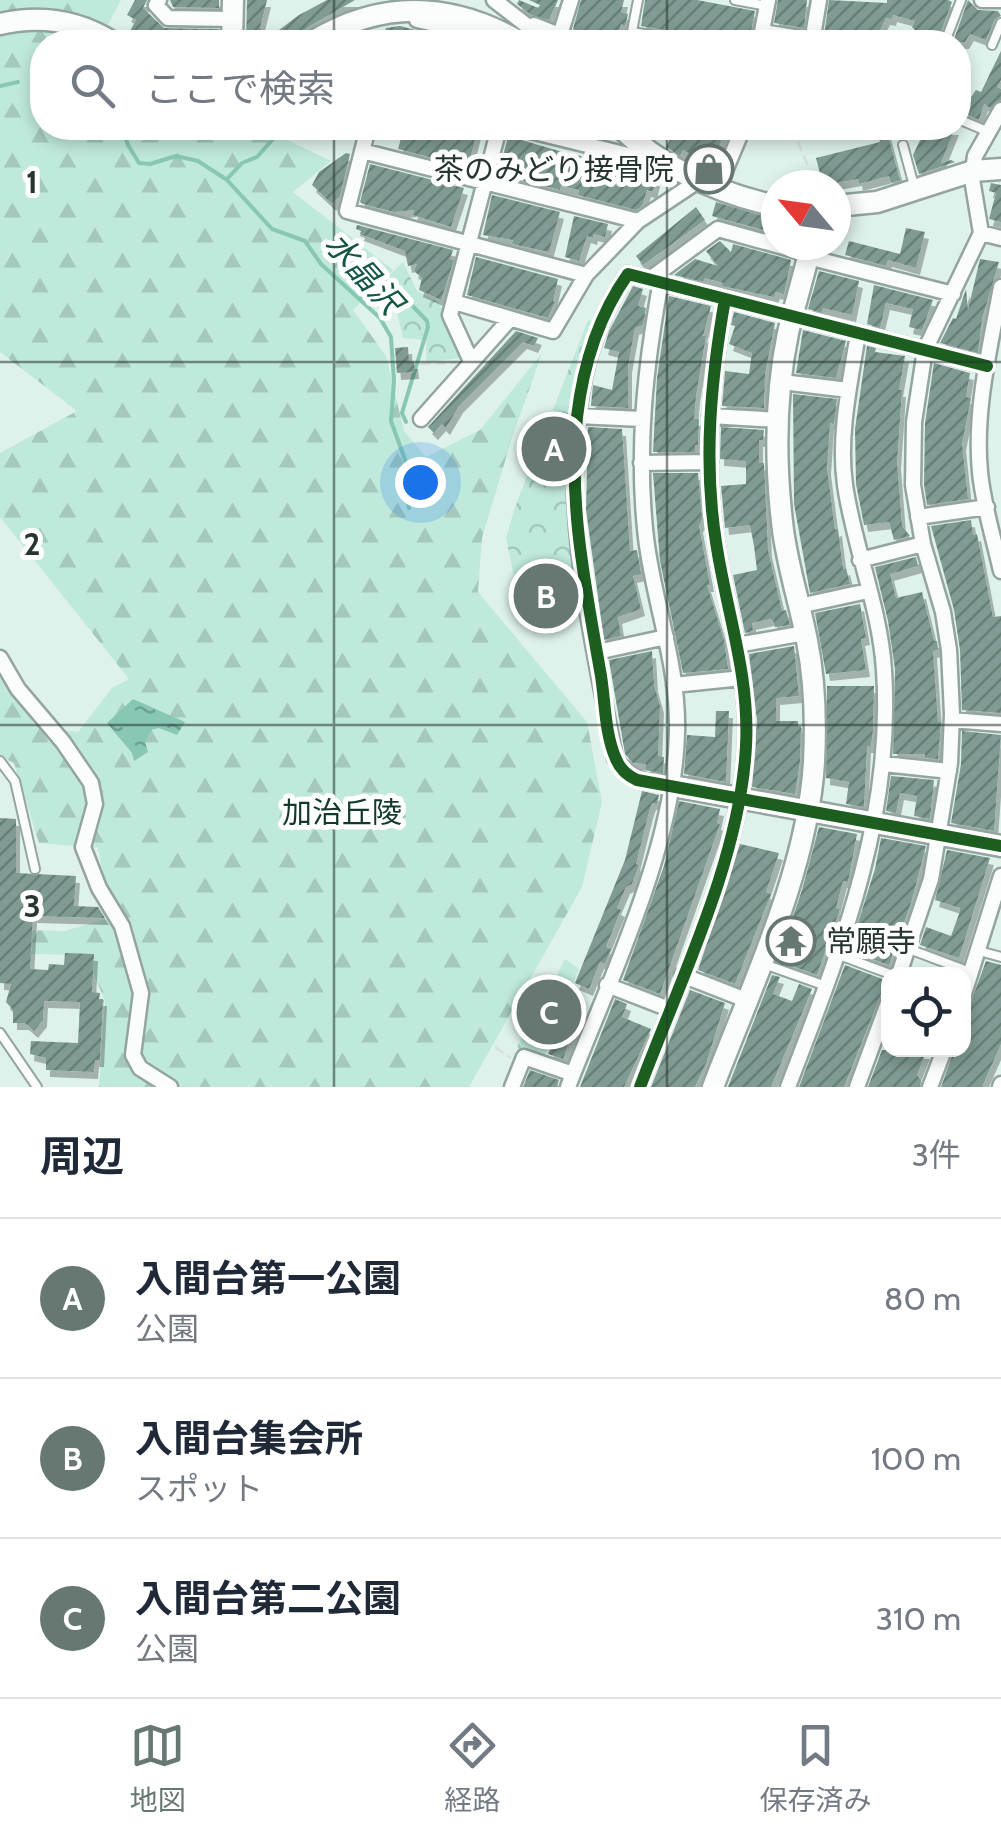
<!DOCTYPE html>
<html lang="ja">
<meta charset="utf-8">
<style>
:root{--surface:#fff;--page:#f2f2f3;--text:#1f2937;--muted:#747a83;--line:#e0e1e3;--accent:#677771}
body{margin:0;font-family:Cabin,"Noto Sans JP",sans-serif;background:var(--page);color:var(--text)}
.controls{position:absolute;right:30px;bottom:30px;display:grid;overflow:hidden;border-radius:20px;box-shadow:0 5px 15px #0003}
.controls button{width:90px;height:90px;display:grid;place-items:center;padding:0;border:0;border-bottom:2px solid var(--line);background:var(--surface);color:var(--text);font:50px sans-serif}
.compass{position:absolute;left:761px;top:170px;width:90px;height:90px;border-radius:50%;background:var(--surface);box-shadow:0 5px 15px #0003;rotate:299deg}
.you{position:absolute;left:420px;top:482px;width:35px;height:35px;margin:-25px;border:8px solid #fff;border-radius:50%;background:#1a73e8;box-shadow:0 0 0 15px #1a73e833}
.badge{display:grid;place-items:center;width:65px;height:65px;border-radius:50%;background:var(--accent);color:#fff;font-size:32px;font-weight:700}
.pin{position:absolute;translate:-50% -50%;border:5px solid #fff;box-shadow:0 2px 10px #0006}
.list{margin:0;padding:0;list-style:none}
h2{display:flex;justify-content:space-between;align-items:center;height:130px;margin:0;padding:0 40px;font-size:42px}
h2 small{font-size:32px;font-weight:400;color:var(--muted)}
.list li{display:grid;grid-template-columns:65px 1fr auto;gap:30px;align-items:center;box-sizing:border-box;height:160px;padding:0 40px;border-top:2px solid var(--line)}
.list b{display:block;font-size:38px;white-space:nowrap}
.list p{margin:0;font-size:32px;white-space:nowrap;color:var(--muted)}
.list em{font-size:32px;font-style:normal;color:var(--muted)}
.icon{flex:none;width:55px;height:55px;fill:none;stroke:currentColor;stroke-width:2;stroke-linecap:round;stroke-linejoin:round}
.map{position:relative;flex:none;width:1001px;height:1087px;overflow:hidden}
.search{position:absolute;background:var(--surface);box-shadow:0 5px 15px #0003;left:30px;right:30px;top:30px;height:110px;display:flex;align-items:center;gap:25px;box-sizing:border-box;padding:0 35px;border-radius:40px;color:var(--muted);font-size:38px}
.sheet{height:610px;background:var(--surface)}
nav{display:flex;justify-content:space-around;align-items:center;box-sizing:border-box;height:140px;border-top:2px solid var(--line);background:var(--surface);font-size:28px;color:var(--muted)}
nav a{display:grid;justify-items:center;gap:5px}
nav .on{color:var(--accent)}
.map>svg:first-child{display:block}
</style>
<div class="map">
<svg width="1001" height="1087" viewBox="0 0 1001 1087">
<defs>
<pattern id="forest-firs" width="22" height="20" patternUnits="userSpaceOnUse" patternTransform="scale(2.5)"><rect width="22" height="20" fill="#bfe9db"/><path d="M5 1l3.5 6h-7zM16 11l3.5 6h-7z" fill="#a4c8bc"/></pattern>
<pattern id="park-crowns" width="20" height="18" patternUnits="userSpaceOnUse" patternTransform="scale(2.5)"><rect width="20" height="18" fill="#bfe9db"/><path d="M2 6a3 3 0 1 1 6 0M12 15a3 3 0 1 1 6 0" fill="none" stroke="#a4c8bc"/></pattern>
<pattern id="water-ripples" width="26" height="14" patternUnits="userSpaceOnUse" patternTransform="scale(2.5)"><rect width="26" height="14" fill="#87c7b3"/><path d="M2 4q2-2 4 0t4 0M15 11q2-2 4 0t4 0" fill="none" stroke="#6ea292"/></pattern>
<pattern id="building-hatch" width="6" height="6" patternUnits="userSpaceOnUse" patternTransform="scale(2.5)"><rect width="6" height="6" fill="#7f9b93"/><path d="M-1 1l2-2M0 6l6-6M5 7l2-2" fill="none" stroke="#687f78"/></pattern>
<filter id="shadow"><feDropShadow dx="4" dy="7" stdDeviation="0" flood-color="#0004"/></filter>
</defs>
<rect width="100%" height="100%" fill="#def2eb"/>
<path fill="url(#forest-firs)" d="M0,0H121L99,42H42V128H263L331,161L293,192L393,270L353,310L386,356L404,431L426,457L480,430L542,353L511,441L482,538L478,592L587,722L602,802L582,887L469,1087H99L105,1001L86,955L26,954L23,930L64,931L110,918L98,848L39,843L14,763L0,756V664L35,726L78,732L112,688L129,679L0,517V453L77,411L0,352Z"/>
<path fill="url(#park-crowns)" d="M403,262L417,291L439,302L462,358L426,362V340L403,338L397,312L373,291Z
M588,320L598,323L570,426V471L579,572L514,577L506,538L515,507Z
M565,959L579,969L544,1058L517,1048C530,1017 550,990 565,959Z"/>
<path fill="url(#water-ripples)" d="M133,699L185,722L177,735L159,728L151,730L145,742L148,752L134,761L132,753L107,723Z"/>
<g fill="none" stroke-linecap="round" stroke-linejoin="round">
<path stroke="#87c7b3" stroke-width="4" d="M0,86L18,82
M122,128L128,145L139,163L150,164L176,156L198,161L227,180L272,229L305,241L321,264L380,318L391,337L394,381L391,421L408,468L406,490L409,508
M227,179L242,163L257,157L281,130
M361,298L382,274L427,321L428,327L402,413L406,422"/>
</g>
<path fill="url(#building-hatch)" filter="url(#shadow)" d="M135,0H147L143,8L164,28L219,29L218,42H132L126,38L136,20L127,15Z
M170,0H219V8L173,7Z
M247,0H267L260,28L263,30L258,42L246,40Z
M327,0H355L310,26L292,39L295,42H263L299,15Z
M519,0L538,8L540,5L529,0H558L549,20L531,15L517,4Z
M581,0H624L621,12L628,14L625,26L621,24L616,42H592L573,29Z
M645,0H697L755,11L749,42L712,38V42H699L693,35L641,26Z
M778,0H807L804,28L774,23Z
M829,0L887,3V0H948L952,2L939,37L933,35L929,42H916L919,34L912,27L915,21L893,15L892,19L886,18L874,42H823Z
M968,0L978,10L998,11L1001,16L995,19L986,40L970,34L965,42H953Z
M400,26L415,30L465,42H381L386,28Z
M1001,51V80L997,87L1001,89V100L990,108L984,104L979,120L961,112L976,90L981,92Z
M404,128H478L468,167L398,149Z
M676,128H725L719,148L722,150L713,172L701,166L704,161L683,150L680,156L666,147Z
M876,128H886L900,180L891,183L889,176L859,184L858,179L823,185L816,158L880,142Z
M926,128H955L941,163L951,160L955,162L919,174L913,155Z
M509,133L515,138L559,151L648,172L656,180L653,192L647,190L642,206L636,210L578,195L579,190L561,186L560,190L498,174Z
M346,153L350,154L340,196L332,204L312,185L319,172Z
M370,164L464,188L451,227L413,215L414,210L394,212L363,204L360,202Z
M991,183L1001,185V222L989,219L996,193L989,191Z
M492,195L560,212L549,252L512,244L513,240L483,235Z
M716,202L773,219L770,232L712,216Z
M696,207L705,220L643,265L636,256Z
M574,216L608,224L605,237L594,234L593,238L587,236L579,261L565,257Z
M357,225L453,250L450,259L454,260L441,300L419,290L422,278L414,271L417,264L408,266L405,251L360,234L361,231L356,229Z
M906,228L925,232L916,268L888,260L886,266L845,255L849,241L900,254Z
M720,241L731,252L733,244L791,260L784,294L776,292L774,297L722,286L723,283L705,278L703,282L674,275L695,259L718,266L706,251Z
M476,257L558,279L553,301L555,302L548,318L467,295Z
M980,259L999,262L982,319L978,353L940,343L953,318L956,319L966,289L968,310Z
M819,271L859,281L852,315L823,308L822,313L808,309Z
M874,285L933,300L922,330L909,327L913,309L886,303L880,328L867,324Z
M633,286L643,289L638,306L646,308L643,325L635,328L628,366V408L591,406L593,385L612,390L619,352L604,348L609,331Z
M669,296L711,306L703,336H706L696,396L694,419H699L698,445H695V452H653L657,378Z
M734,312L775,323L765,374L764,408L722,406L725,371L749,374L752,353L729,344L735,326L731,325Z
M803,330L846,341L836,378L796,373Z
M516,331L538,338L534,346L523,342L459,406L446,428L442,424L434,433L428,427Z
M867,346L876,348L875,352L905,356L899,390H902L897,462L902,526L910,536L894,540L889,522L864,525L856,484L855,429Z
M408,347L409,362H414L415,372L397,373L395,348Z
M934,363L973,374L970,373L966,397L971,398L962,444L968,499L927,505L924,484L925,423Z
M793,394L837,399L834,424L830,423L827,468L835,530L838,529L843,569L846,568L850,584L810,593L794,504Z
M588,427L622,429L630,551L637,550L641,574L633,576L641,609L618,617L621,636L604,640L586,510Z
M721,427L764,430L763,440H759V463H764L768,550L782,611L786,610L790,625L775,627L773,620L770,619L752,623L753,631L745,633L733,575L757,570L754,546L750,525L725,528L721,486L746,484V461L720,459Z
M653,473H698L702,519L699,526L710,585H707L724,640L728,669L683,673L660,561Z
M971,520L973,535L977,534L993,617L1001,616V713L962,710L960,650L954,610L931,526Z
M916,557L918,566L890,574L896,598L922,592L934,641H937L938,650L933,651L938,722H941L938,759L925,758V754H893L895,669L888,621L875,567Z
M549,577L550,587L559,586L562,591L567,613L548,616L547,608L536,610L534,599L527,600L526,592L519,593L517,581Z
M860,604L866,638L861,639L866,670L826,674L815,613Z
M794,646L799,696L776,698V721H798V726H801L800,762L795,794L752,787L757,720L749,654Z
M652,651L654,685L660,706L658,756L664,757L663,774L646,770V764L633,763L625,754L609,660Z
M827,686H874L873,730L871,746H867L864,807L846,804L849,782L826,778Z
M716,711H729L726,782L684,774L687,735L715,737Z
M962,731L1001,735L994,831L951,823L961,764Z
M891,776L934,780L930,819L914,816L917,796L900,793L896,813L886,811Z
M642,791L659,795L657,804L652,803L649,812L636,864L639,865L632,884L626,887L617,908L621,910L606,947L611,949L605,964L600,962L589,989L575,983L625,860Z
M679,801L720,809L717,823L720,824L660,994L623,980L664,866Z
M0,818L16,819V873L76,876L74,906L98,907L105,918L33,916L30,969L48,970L49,964L64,965L65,953L94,954L92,992L100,993L99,999H103L100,1060H95L94,1072L46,1070V1058L30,1054L31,1041L78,1043L80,1002L44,1001L43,1020L34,1031L25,1023H13V1010L6,1002L11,984L0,983Z
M819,827L857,834L848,882L843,881L836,908L840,909L817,975L778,961L802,890Z
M881,838L926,846L911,903L889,965L849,951L875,869Z
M740,844L779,853L766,892L771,894L735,984L698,970Z
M947,850L990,858L959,958L920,945L926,927L951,936L959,914L960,908L935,900Z
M986,961L1001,965V1044L982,1087H941L954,1050H964V1021Z
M845,965L885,980L880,997L844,1087H799Z
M772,975L780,977L773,994L792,1001L799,984L812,989L771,1087H728Z
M690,990L725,1003L707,1061L695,1087H651Z
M615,999L627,1004L622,1017L651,1029L624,1087H580Z
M564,1012L577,1021L563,1059L548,1054Z
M882,1050L926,1052L917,1075L921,1080L920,1087H868Z
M530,1070L559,1080L557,1087H523Z"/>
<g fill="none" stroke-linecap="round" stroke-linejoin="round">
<g stroke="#94a49f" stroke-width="12">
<path id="lane" d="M735,0L767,6
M763,29L813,37
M632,32L692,42
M630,42L638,0
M945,42L961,0
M992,45L1001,23
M958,119L989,132
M903,145L914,186
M562,573L573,599L589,608
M0,761L15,781L35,869
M909,949L970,972
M979,951L1001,957
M839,955L890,974
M764,964L826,986
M0,1033L37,1087"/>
</g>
<g stroke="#94a49f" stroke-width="19">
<path id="street" d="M159,0L156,5L168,18L232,19
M494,0L548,42
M982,0H1001
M417,20L510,41
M534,25L577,42
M560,35L571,0
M760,42L768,0
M812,42L819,0
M368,128L347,211L586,275
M518,128L628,155H652
M362,151L638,221
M717,190L743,128
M981,233L1001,238
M808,257L953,294
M650,279L718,229L809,254
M1001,287C990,348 974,410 980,472C983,505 994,539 1001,571
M454,302L553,331L586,275L638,221L698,181
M471,361L450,315L499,128
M782,382L848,390
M577,416L642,419
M710,416L779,420
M421,419L510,319
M641,463L710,462
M918,517L987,507
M860,560L923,544
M799,606L868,591
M737,645L805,633
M597,652L666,637
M0,658L18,689L63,742L91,783L95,804L83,847L99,888L122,926L141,993L133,1055L140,1068L170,1087
M674,685L742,678
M952,720L1001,724
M884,764L949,771
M673,786C644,781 632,783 615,758C587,609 534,408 628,274L987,366
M899,974L931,879L950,763L952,714L949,650L943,612L923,544L913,485L914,422L925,350L981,233L972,179L975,156L1001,110
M682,975L746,1000
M607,985L669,1009
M964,994L1001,876
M512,1087L524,1057L573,1074
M568,1087C610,978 674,849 677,733C679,666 654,604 646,538C636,451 645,367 661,281
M640,1087C680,980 740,860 746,746C750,676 726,610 716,542C703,461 711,379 725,299
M788,1087C840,951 894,819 884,670C880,608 854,547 845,485C838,436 850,383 858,334
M857,1087L888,1003
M930,1087L944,1050
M1000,1087L1001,1084"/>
</g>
<g stroke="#94a49f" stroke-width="25">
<path id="secondary" d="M0,24C40,15 77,20 112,42
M232,42L233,0
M312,42C381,0 449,1 520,42
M621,128C665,170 717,193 776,206
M836,206L877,202L973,171L1001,169
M673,786L1001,846
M713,1087C751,987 808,869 814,762C816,722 815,681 807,641C800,604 788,568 783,530C775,466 775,396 788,333C795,304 804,275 811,245"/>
</g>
<path stroke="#d9dfdd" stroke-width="2.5" stroke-dasharray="10 5" stroke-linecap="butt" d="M792,128L816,185
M421,364L455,363
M495,1047L511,1058"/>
<use href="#lane" stroke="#fafdfc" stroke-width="8"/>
<use href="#street" stroke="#fafdfc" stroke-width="14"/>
<use href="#secondary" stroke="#fafdfc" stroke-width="20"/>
<g stroke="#fff" stroke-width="19">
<path id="cycleway" d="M987,366L628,274C599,315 583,366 577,417C568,505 586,589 601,676C605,701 605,735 616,759C620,769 628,776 637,780L1001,846
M640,1087C680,980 740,860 746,746C750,676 726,610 716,542C703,461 711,379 725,299"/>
</g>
<use href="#cycleway" stroke="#1b5e20" stroke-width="12"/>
</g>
<path fill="none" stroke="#273530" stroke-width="2.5" stroke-opacity="0.55" d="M334,0V42M667,0V42M334,128V1087M667,128V1087M0,362H1001M0,725H1001"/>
<defs>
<g id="shop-ring" transform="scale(2.5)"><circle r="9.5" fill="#fff" stroke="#677771" stroke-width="1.5"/><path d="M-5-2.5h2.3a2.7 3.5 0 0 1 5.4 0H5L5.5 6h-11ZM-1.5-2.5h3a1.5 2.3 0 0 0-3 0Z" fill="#677771"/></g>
<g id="temple-ring" transform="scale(2.5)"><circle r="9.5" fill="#fff" stroke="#677771" stroke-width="1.5"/><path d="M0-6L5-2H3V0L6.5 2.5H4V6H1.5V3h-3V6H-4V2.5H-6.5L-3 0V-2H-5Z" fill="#677771"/></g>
</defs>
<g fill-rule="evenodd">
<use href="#shop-ring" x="709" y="169"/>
<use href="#temple-ring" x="791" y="941"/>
</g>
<g text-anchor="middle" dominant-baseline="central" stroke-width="10" stroke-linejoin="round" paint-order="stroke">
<g font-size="30" fill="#273530" stroke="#fff" text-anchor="end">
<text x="674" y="169">茶のみどり接骨院</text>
<text x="826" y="941" text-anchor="start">常願寺</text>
</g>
<g font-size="30" fill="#13392f" stroke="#fff">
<text x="342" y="812">加治丘陵</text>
</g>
<g font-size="32" font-style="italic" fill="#125645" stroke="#fff">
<text transform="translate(364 273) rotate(48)">水晶沢</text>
</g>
</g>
<g font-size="32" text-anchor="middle" font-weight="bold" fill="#273530" stroke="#fff" stroke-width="10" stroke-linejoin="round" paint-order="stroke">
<text x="32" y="193">1</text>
<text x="32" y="555">2</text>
<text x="32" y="917">3</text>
</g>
</svg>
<div class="controls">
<button><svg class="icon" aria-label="locate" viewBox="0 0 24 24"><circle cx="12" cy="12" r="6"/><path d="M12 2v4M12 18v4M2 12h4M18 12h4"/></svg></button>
</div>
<svg class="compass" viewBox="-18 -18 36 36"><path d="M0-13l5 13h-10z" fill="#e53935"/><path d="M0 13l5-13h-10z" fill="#747a83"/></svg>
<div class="you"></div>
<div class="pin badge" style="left:554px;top:449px">A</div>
<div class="pin badge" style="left:546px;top:596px">B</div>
<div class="pin badge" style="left:549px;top:1012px">C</div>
<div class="search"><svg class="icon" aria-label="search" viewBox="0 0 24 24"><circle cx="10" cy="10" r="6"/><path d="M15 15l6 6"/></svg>ここで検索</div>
</div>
<section class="sheet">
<h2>周辺<small>3件</small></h2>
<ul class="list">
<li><span class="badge">A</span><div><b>入間台第一公園</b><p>公園</p></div><em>80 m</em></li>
<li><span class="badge">B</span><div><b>入間台集会所</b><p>スポット</p></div><em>100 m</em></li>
<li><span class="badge">C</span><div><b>入間台第二公園</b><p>公園</p></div><em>310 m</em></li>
</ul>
</section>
<nav>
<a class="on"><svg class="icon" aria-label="map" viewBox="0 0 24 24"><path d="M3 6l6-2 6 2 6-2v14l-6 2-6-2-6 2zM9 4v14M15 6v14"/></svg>地図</a>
<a><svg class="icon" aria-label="directions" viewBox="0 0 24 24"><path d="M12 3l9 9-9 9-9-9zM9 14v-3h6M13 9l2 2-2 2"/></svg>経路</a>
<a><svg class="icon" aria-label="saved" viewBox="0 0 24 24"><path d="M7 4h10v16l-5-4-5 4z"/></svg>保存済み</a>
</nav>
